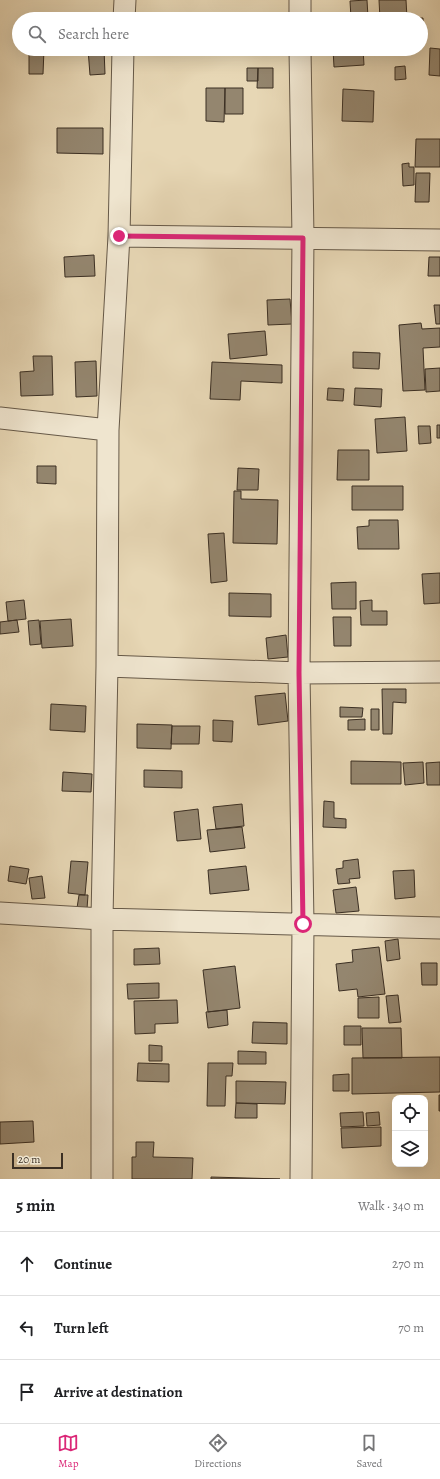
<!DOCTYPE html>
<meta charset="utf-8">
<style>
:root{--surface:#fff;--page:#f6f6f6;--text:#202124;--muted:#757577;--line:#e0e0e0;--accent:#db2777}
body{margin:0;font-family:Alegreya,serif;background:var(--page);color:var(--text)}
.controls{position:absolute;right:12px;bottom:12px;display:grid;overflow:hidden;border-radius:8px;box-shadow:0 4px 16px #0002}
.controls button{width:36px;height:36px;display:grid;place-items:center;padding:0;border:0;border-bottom:1px solid var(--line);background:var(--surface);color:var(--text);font:20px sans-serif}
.scale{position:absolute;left:12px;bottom:10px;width:51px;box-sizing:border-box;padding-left:4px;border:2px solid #3b2f23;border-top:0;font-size:11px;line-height:14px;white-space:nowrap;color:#3b2f23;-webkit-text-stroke:3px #efe5cf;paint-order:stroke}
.stop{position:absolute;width:12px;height:12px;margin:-9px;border:3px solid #db2777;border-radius:50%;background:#fff}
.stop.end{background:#db2777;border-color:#fff;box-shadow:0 1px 4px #0008}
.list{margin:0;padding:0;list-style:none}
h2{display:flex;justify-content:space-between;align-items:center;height:52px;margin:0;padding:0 16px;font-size:17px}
h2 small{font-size:13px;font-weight:400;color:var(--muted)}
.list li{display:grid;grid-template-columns:26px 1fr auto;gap:12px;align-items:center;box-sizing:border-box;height:64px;padding:0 16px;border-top:1px solid var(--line)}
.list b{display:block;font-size:15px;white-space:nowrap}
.list em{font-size:13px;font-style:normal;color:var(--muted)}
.icon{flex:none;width:22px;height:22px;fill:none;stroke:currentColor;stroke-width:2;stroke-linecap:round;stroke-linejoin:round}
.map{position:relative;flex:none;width:440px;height:1179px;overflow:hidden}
.search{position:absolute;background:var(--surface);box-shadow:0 4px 16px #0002;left:12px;right:12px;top:12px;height:44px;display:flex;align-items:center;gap:10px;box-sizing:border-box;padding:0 14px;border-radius:22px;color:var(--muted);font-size:15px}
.sheet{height:244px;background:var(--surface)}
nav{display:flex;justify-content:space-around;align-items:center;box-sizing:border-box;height:56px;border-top:1px solid var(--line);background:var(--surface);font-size:11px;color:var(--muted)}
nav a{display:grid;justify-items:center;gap:2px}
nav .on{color:var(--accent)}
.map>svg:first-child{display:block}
</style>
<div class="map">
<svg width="440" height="1179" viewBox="0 0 440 1179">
<rect width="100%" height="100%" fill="#e7d7b5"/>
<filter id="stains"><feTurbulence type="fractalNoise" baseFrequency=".005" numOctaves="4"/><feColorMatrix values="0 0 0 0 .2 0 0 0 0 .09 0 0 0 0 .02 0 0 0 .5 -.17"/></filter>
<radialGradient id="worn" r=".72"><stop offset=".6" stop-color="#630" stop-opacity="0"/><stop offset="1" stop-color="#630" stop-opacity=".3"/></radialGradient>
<path fill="#94866f" stroke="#3b2f23" d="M367,0L368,17L351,18L350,1Z
M379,0H406L407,18L380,19Z
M405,18H423L424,41H421V19Z
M430,48L440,49V76L429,75Z
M29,49H44L43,74H29Z
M88,49H104L105,74L90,75Z
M333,49H363L364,65L334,67Z
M396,49H405V52H397Z
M405,66L406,79L395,80V67Z
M247,68H258V81H247Z
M258,68H273V88H257Z
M206,88H225L224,122L206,121Z
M225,88H243V114H225Z
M343,89L374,91L373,122L342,121Z
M57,128H103V154L57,153Z
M416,139H440V167H415Z
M409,163V167H414V185L403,186L402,164Z
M416,173H430L429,202H415Z
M94,255L95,276L65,277L64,257Z
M429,257H440V276H428Z
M290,299L292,324L268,325L267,300Z
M434,305H440V324H436Z
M421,323L422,329L440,328V347L423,348L425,390L403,391L399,325Z
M265,331L267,355L230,359L228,334Z
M353,352L380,353L379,369L353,368Z
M33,356H52L53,395L21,396L20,372L34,371Z
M96,361L97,396L76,397L75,362Z
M212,362L282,365V383L241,381L240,400L210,399Z
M440,368V391L426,392L425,369Z
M328,388L344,389L343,401L327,400Z
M355,388L382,389L381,407L354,405Z
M405,417L407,451L377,453L375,419Z
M437,425H440V438H437Z
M418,426H430L431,443L419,444Z
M338,450H369V480H337Z
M37,466H56V484L37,483Z
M238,468L259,469L258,490H237Z
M352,486H403V510H352Z
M234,491H241V499L278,500L277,544L233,543Z
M369,520H398L399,549H358L357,527L369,526Z
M224,533L227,581L211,583L208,534Z
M440,573V603L424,604L422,574Z
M356,582V609H332L331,583Z
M229,593L271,594V617L229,616Z
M24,600L26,619L8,621L6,602Z
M372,600V611H387V625H361L360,601Z
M333,617H351V646H334Z
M71,619L73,646L42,648L40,621Z
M17,620L19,632L0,634V622Z
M39,620L41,644L30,645L28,621Z
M286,635L288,657L268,659L266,638Z
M382,689H406V703L393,702L392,734H383Z
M285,693L288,721L258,725L255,696Z
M51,704L86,706L85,732L50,730Z
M340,707L363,708L362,717H340Z
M371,709H379V730H371Z
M365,719V730H348V720Z
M213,720L233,721L232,742L213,741Z
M137,724L172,725L171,749L137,748Z
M172,726H200L199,744H171Z
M351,761L401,762V784H351Z
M423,762L424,783L405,785L403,763Z
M440,762V785H427L426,763Z
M144,770L182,771V788L144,787Z
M63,772L92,774L91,792L62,791Z
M324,801L334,802V818L346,819V828L323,827Z
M242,804L244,826L216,829L213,807Z
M198,809L201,839L177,841L174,812Z
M242,827L245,848L210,852L207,830Z
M358,859L360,878L349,879L350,883L338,884L336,869L343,868V861Z
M71,861L88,862L85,895L68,893Z
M10,866L29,869L26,884L8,881Z
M246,866L249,890L210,894L208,870Z
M414,870L415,897L395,899L393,871Z
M42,876L45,898L32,899L29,878Z
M356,887L359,911L336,913L333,890Z
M79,895H88L87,909L77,908Z
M398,939L400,959L387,961L385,941Z
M379,947L385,994L358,997L357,989L339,991L336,964L353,962L352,950Z
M159,948L160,964L134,965V949Z
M421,963H437V985H422Z
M235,966L240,1008L208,1012L203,970Z
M159,983V998L128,999L127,984Z
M398,995L401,1022L389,1023L386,996Z
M379,997V1018H358V998Z
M177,1000L178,1023L155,1024V1033L135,1034L134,1001Z
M227,1010L228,1025L208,1028L206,1012Z
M253,1022L287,1023V1044L252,1043Z
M344,1026H361V1045H344Z
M362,1028H401L402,1058H363Z
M149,1045L162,1046V1061H149Z
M238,1051L266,1052V1064H238Z
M440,1057V1092L352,1094V1058Z
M138,1063L169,1064V1082L137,1081Z
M208,1063H233L232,1076H226L225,1106H207Z
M349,1074V1091H333V1075Z
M236,1081L286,1082L285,1104L236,1103Z
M439,1095H440V1111H439Z
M236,1103L257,1104V1118H235Z
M363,1112L364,1126L341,1127L340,1113Z
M379,1112L380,1125L367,1126L366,1113Z
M33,1121L34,1142L0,1144V1122Z
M381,1127V1146L342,1148L341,1128Z
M136,1142H154L153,1157L193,1158L192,1179H132V1157H136Z
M211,1177L280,1179H211Z"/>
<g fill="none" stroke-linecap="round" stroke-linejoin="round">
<g stroke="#665948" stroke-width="23">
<path id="minor" d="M300,0V19
M124,19L125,0
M300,49L303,238L299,673L303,924L301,1179
M119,236L440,240
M0,418L108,430
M107,666L299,673L440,672
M0,913L102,919L440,928
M102,1179V919L107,666L108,430L119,236L123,49"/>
</g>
<use href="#minor" stroke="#efe5cf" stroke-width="21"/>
</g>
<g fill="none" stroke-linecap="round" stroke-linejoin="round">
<path stroke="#db2777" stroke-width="5" d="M119,236L303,238L299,673L303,924"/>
</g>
<rect width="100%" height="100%" filter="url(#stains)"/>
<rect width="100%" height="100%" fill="url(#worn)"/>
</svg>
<div class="controls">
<button><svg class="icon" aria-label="locate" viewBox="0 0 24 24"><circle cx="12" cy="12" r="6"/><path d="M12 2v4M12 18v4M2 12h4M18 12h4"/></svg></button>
<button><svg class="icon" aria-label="layers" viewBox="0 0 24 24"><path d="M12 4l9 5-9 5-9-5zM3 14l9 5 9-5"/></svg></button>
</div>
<div class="scale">20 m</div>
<div class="stop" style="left:303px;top:924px"></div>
<div class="stop end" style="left:119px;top:236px"></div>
<div class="search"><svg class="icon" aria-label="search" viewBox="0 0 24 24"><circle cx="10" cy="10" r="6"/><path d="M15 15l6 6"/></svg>Search here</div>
</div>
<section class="sheet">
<h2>5 min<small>Walk · 340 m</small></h2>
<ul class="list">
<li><svg class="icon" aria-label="ahead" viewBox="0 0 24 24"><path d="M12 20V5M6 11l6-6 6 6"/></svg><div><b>Continue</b></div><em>270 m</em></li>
<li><svg class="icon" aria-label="left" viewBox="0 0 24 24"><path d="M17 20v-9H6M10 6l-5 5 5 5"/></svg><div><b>Turn left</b></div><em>70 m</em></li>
<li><svg class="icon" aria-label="arrive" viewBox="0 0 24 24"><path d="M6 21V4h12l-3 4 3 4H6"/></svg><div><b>Arrive at destination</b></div></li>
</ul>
</section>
<nav>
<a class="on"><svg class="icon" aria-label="map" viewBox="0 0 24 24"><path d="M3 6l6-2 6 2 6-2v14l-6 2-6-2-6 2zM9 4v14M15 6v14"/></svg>Map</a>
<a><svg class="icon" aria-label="directions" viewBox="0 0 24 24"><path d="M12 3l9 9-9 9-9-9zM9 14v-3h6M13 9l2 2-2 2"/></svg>Directions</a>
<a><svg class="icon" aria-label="saved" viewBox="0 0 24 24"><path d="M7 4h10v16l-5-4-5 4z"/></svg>Saved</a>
</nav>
